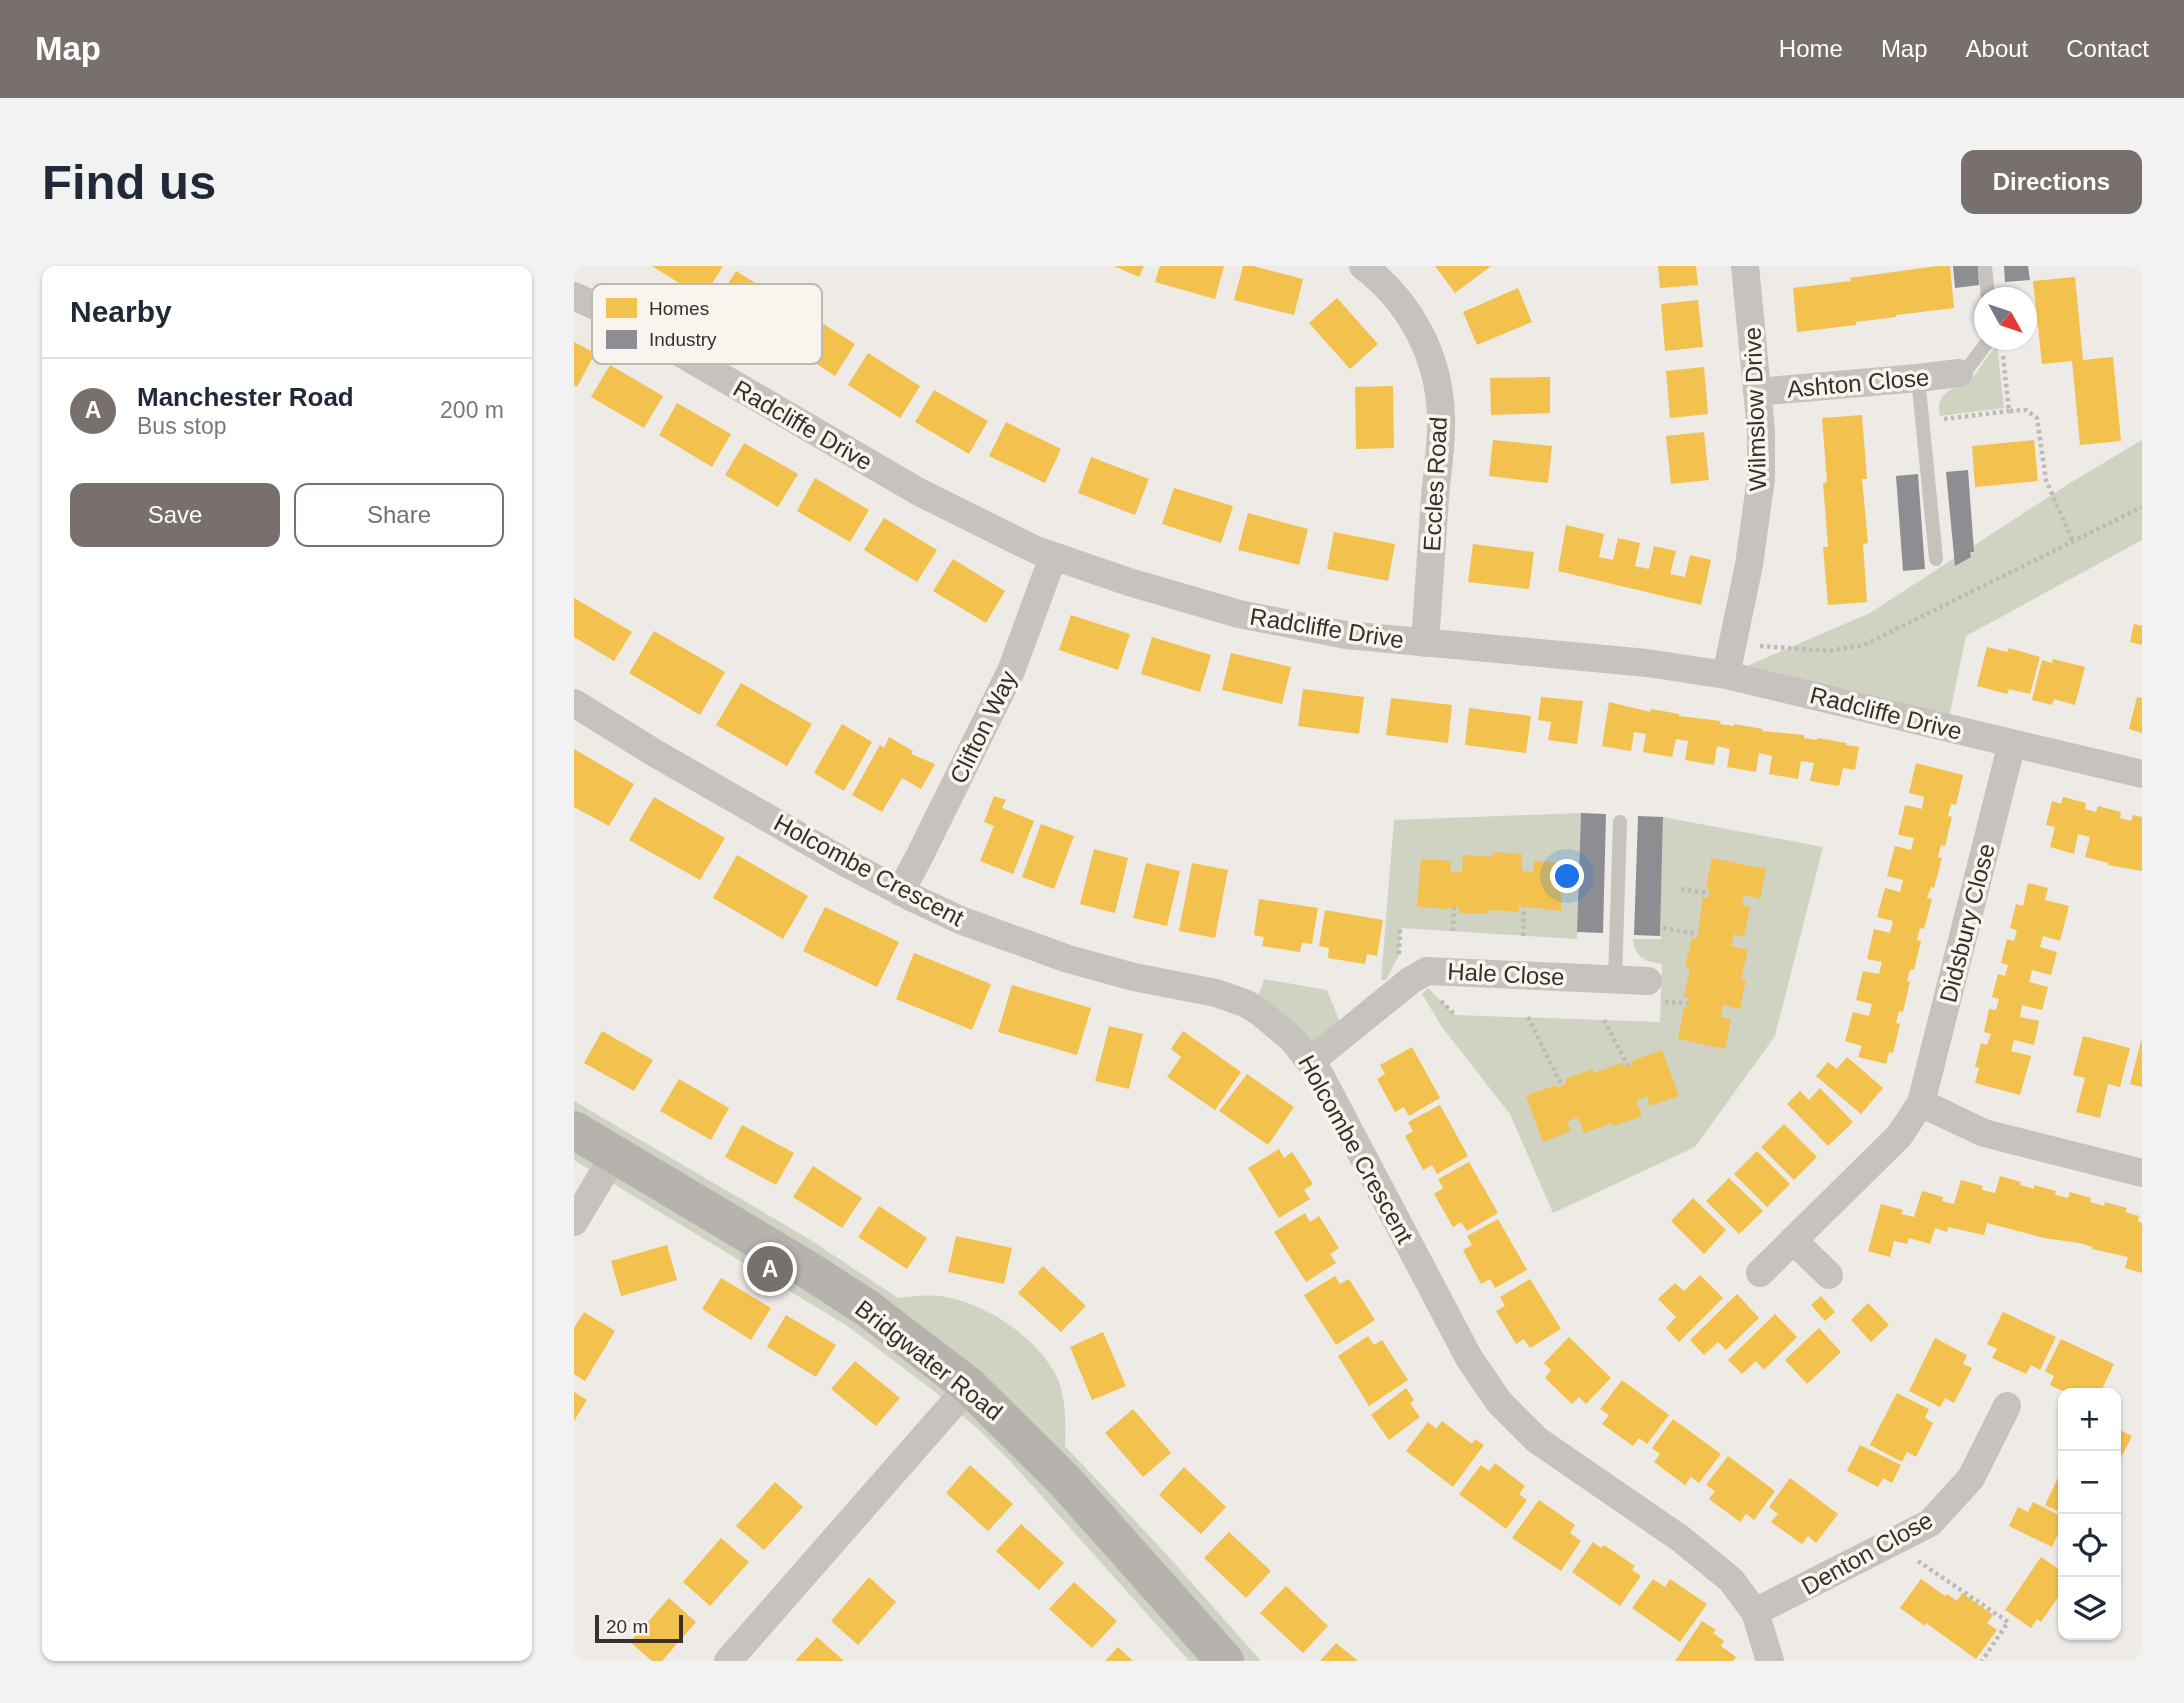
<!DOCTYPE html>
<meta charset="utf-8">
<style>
:root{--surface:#fff;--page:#f2f2f3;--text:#1f2937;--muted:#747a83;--line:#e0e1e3;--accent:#78706d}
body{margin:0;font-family:Helvetica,sans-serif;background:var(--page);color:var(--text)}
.controls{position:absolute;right:21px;bottom:21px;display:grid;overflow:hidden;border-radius:14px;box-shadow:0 2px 5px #0004}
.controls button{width:63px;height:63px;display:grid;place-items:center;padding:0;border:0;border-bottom:2px solid var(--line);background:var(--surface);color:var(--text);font:35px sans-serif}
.compass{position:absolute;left:1400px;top:21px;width:63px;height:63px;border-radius:50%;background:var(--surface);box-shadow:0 2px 5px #0004;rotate:130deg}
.scale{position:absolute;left:21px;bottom:18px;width:88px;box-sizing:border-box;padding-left:7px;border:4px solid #392f2c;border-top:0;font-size:19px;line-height:24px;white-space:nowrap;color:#392f2c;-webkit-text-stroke:5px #f9f4ee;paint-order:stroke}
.you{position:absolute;left:994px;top:611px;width:24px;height:24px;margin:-18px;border:5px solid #fff;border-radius:50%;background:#1a73e8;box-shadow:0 0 0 10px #1a73e833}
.badge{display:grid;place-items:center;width:46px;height:46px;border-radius:50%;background:var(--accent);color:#fff;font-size:23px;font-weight:700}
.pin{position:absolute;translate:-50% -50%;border:4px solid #fff;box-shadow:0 2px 7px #0006}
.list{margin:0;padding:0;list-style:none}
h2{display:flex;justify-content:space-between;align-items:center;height:91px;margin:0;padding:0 28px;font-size:30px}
h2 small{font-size:23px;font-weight:400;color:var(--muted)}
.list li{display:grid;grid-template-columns:46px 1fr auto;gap:21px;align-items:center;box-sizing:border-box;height:105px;padding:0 28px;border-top:2px solid var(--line)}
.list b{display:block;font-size:26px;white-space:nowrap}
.list p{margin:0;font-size:23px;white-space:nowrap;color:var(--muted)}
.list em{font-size:23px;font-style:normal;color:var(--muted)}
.actions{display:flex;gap:14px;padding:21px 28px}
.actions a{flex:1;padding:16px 0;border:2px solid var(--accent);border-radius:14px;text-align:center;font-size:24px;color:var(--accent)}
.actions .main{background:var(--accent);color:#fff}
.icon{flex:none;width:38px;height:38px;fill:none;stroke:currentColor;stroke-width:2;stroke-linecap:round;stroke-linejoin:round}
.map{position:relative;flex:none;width:1568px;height:1395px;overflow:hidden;border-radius:14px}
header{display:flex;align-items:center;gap:42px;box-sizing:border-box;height:98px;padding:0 35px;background:var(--accent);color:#fff}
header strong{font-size:33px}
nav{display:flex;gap:38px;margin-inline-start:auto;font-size:24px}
.intro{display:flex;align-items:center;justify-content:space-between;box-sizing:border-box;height:168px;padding:0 42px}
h1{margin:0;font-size:49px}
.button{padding:18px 32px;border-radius:14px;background:var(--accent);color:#fff;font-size:24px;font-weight:700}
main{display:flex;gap:42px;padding:0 42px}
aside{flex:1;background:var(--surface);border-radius:14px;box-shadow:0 2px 5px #0004}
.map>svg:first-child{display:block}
</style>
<header>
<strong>Map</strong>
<nav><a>Home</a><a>Map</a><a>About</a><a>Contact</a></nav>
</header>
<div class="intro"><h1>Find us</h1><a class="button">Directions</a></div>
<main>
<aside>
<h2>Nearby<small></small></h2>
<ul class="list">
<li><span class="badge">A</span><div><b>Manchester Road</b><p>Bus stop</p></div><em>200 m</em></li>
</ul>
<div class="actions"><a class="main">Save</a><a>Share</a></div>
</aside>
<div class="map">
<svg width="1568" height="1395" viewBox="0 0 1568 1395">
<rect width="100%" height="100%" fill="#eeeae6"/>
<path fill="#d0d3c1" d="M1423,78L1430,142L1366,150C1361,129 1376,122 1394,118Z
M1568,174V274L1392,370L1373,461L1152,409L1296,347L1496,217Z
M1007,547L1003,673L827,662L825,689L812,714H807L820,554Z
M1089,551L1249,581L1201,770L1121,881L979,947L936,848L868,761L848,728L854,722L881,749L1086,756L1088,698C1072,696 1060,691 1059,673H1088L1086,670Z
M690,713L753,724L765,754L774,766L737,795L680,742Z
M0,835L235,973L324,1032C340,1030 355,1028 372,1031C414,1039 464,1072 483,1111C492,1132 492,1158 491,1180L594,1290L687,1395H615L437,1196L404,1163L356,1122L275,1061L0,894Z"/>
<path fill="#f2c14e" d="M78,0H149L129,32Z
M540,0H570L565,11Z
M586,0H650L641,33L581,16Z
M669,0H679L729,13L720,49L660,34Z
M861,0H917L881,27Z
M1084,0H1122L1124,19L1086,22Z
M1363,0H1376L1380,42L1322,49V51L1282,56V59L1223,66L1219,22L1277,15L1276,12Z
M162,5L215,38L194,70L142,37Z
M1501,11L1509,94L1539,91L1547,175L1506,179L1498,95L1468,98L1459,15Z
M944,22L958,56L903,79L889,46Z
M763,32L804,78L776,103L735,57Z
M1124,34L1129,81L1091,85L1087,38Z
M229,45L281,78L261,110L209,76Z
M0,76L21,87L3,121L0,119Z
M294,87L346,120L326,152L274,119Z
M36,99L89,130L70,162L17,131Z
M1130,101L1134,148L1096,152L1092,105Z
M976,111V147L917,149L916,112Z
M819,120L820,182L782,183L781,121Z
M360,124L414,155L395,188L341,156Z
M103,137L157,168L138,201L85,169Z
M1288,149L1293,213H1288L1294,277L1289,278L1293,336L1254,339L1249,281H1254L1249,217L1253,216L1248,152Z
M432,156L487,183L471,217L415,190Z
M1130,166L1135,214L1097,218L1092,170Z
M919,174L978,180L974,217L915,210Z
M1460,174L1464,215L1401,221L1398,180Z
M170,177L224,208L204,241L151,209Z
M517,191L575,213L561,249L504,227Z
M241,212L295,244L276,276L223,245Z
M600,222L659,240L647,277L588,258Z
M674,247L734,263L725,299L664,284Z
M310,252L363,284L343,316L290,284Z
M992,259L1030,268L1025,291L1039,294L1044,272L1066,277L1061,300L1075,303L1080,280L1102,285L1096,308L1111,311L1116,289L1137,294L1127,339L984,305Z
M760,266L821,278L814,315L753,303Z
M899,278L960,286L955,323L894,316Z
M379,293L431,325L412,357L359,325Z
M0,332L58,366L40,395L0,371Z
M497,349L556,368L544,404L485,384Z
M1560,358L1568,360V379L1556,376Z
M80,365L151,406L126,449L55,407Z
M578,371L637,389L626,426L567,408Z
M1413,381L1433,386L1435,382L1466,391L1456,428L1435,423L1433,428L1403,420Z
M657,387L717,401L708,438L648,424Z
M1479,393L1511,401L1501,439L1480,433L1478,439L1458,434L1468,394L1478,397Z
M167,417L238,458L213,500L142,459Z
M729,423L790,431L785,468L724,460Z
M967,431L1009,435L1003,478L974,474L977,456L964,454Z
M1563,431L1568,432V467L1555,463Z
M817,432L878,439L874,477L812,469Z
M1035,436L1077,446V443L1105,448V450L1147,455L1146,458L1160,460V458L1189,463L1188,465L1230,469V472L1243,474L1244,472L1272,477V479L1285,481L1281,504L1269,502L1265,520L1236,515L1240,497L1227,495L1224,513L1195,508L1198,490L1185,487L1182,506L1153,501L1156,483L1143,480L1140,499L1111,494L1114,475L1102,473L1098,491L1069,486L1072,468L1060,466L1057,485L1028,480Z
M895,442L957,450L952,487L891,479Z
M268,458L298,476L270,525L240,507Z
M315,471L339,485L337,488L361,498L347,523L328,512L308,546L278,529L306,479L310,482Z
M0,483L60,518L35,560L0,541Z
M1342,497L1389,509L1382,539L1377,538L1374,550L1378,551L1371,580L1367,579L1364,591L1368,592L1360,622L1357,621L1353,632L1358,633L1350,663L1346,662L1343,674L1347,675L1340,704H1336L1333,715L1336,716L1329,746L1325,745L1322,757L1326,758L1319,787L1315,786L1312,798L1284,791L1288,780L1271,775L1279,746L1295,750L1298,738L1282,734L1289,705L1305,708L1308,696L1293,693L1300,663L1316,667L1319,655L1303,651L1311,622L1326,626L1329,614L1313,610L1321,580L1337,584L1340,572L1324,569L1331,539L1348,543L1350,531L1335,527Z
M420,530L432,534L428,542L460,555L439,608L406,595L420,560L410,556Z
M80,531L151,572L126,614L55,574Z
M1489,531L1512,537L1511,543L1522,546L1524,540L1547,546L1546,552L1557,555L1559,549L1568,551V605L1534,599L1535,597L1511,591L1516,571L1504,568L1500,588L1476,581L1481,561L1472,559L1478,535L1487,538Z
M467,558L500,570L480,623L448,611Z
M520,583L554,592L541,647L506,638Z
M919,586L948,588V605L959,606L960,595L990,597L987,645L945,640V646L915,644V648L885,647V641H875V643L843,641L847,593L877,595L876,605L888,606L889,589L918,591Z
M163,589L234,630L209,673L139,632Z
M1138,592L1192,603L1186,633L1170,629L1168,639L1176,641L1170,671L1160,668L1157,680L1174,684L1167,713L1172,714L1166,743L1149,739L1147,751L1157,753L1151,783L1104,773L1110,741L1112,742L1115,732L1110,731L1116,702L1111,700L1118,672L1123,673L1129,631L1134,632L1136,622L1132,621Z
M572,597L606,605L593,660L559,652Z
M618,597L654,604L641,672L605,665Z
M1454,617L1474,622L1471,634L1495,640L1486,675L1469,670L1466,681L1483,686L1477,709L1458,704L1455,716L1474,721L1468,744L1448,739L1446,751L1465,755L1460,779L1440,774L1437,785L1457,790L1446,829L1401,817L1405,802L1401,801L1407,777L1413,779L1417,768L1410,766L1415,743L1422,744L1425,733L1418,731L1424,708L1431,710L1434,699L1427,697L1433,673L1440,675L1443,664L1436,662L1442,638L1449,640Z
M685,633L744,642L738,678L728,677L726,686L688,680L690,671L680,669Z
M251,641L325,676L303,721L229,685Z
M751,644L809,654L803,690L793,688L791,698L754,692L755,682L745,680Z
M340,687L417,718L398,764L322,733Z
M438,719L517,742L503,789L424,766Z
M535,760L569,768L555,823L521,815Z
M28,765L79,794L60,825L10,797Z
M609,765L667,806L641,844L593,811L607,791L597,783Z
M1509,770L1556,782L1546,821L1534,818L1526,852L1502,846L1511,812L1499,809Z
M1567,775H1568V821L1556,818Z
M838,781L866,832L835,850L830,841L821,846L803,813L811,808L806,799Z
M1088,784L1105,830L1076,840L1073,830L1062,835L1068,850L1040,860L1038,857L1010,867L1004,851L993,856L997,865L969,876L952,830L982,819L983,822L992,818L991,813L1019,803L1020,807L1048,797L1050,801L1059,798L1058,795Z
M1273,791L1309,822L1287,848L1242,810L1254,796L1263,803Z
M673,808L720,841L694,879L645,845Z
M105,813L155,842L137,874L86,845Z
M1246,822L1279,856L1254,880L1213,838L1226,825L1235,834Z
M866,839L894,890L863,908L858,899L849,904L831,870L839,865L834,856Z
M1210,858L1243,891L1220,914L1187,881Z
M168,859L220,887L202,919L151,891Z
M705,883L710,892L718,886L739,918L730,924L736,933L705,952L674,902Z
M1183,885L1216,918L1193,941L1160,908Z
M895,896L924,947L893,965L887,956L879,961L860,928L869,922L864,913Z
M239,900L288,932L268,962L219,931Z
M1426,910L1447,916L1446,919L1460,923V919L1482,925L1481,929L1494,932L1496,926L1517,932L1516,936L1530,940L1531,936L1553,942L1551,946L1565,950L1564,955L1568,957V1007L1551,1002L1554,991L1518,983L1519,981L1505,977L1470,972L1413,957L1410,969L1374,961L1373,966L1361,962L1356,978L1335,972L1333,978L1320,975L1316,991L1294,985L1307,938L1329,944L1327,948L1340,951L1348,925L1369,931L1368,935L1380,938L1387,914L1409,920L1408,924L1421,927Z
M1155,912L1189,945L1165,968L1132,935Z
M1119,932L1152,964L1130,988L1097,955Z
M305,940L353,972L333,1003L284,971Z
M731,947L736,956L745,950L765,982L756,988L762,997L732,1016L700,966Z
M924,953L953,1004L921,1022L916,1013L907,1018L889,984L898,979L893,970Z
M382,970L438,982L430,1018L374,1006Z
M93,979L103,1014L47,1030L37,995Z
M469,1000L512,1040L487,1066L444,1027Z
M1126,1009L1149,1032L1105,1076L1092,1062L1102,1051L1084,1033L1101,1017L1110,1025Z
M761,1010L766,1018L775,1013L801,1054L762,1079L730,1029Z
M147,1012L197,1042L177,1074L128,1043Z
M956,1013L987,1063L956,1082L950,1073L942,1078L922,1045L931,1040L926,1031Z
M1163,1028L1185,1052L1152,1084L1144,1076L1130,1089L1116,1074Z
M1247,1030L1261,1046L1251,1055L1237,1039Z
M1294,1037L1315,1059L1297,1076L1277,1054Z
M10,1046L41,1065L11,1115L0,1108V1062Z
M1429,1046L1482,1071L1466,1104L1457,1099L1452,1108L1418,1092L1423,1083L1413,1078Z
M1201,1048L1223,1071L1190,1104L1182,1095L1168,1108L1154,1094Z
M212,1049L262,1079L242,1111L193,1081Z
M1245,1062L1267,1086L1233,1118L1211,1094Z
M529,1066L552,1120L518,1134L496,1081Z
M794,1070L800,1079L808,1074L834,1114L795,1140L764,1090Z
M995,1071L1037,1112L1012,1138L1005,1131L998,1138L971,1112L977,1104L970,1097Z
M1361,1072L1393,1089L1389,1098L1398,1102L1380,1137L1371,1132L1366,1141L1335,1125Z
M1487,1073L1540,1098L1526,1127H1493L1476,1119L1480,1110L1471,1105Z
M281,1095L326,1132L302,1160L257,1123Z
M1048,1114L1095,1149L1073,1178L1065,1172L1059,1180L1028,1158L1035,1149L1026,1143Z
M832,1122L840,1134L836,1137L846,1151L815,1174L797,1149Z
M0,1126L13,1134L0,1155Z
M1323,1127L1355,1143L1351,1152L1359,1157L1342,1191L1333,1186L1328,1196L1296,1179Z
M559,1143L597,1187L569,1211L531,1167Z
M1099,1153L1147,1188L1125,1217L1117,1211L1111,1219L1080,1196L1086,1188L1078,1182Z
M868,1155L898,1178L901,1173L910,1179L879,1221L832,1185L854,1156L862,1163Z
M1542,1162L1558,1170L1542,1202Z
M1286,1179L1327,1199L1318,1217L1309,1212L1304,1221L1273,1205Z
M1154,1190L1201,1225L1180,1254L1172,1248L1166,1256L1135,1233L1141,1225L1132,1219Z
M921,1197L951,1220L945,1228L953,1234L932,1263L885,1228L907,1199L915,1205Z
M396,1199L439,1238L414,1265L372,1227Z
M610,1201L652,1241L627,1268L585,1229Z
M1489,1201V1248L1471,1239Z
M1216,1212L1264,1248L1242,1277L1234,1270L1228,1278L1197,1256L1204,1248L1195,1241Z
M201,1216L229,1241L190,1284L162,1260Z
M965,1234L1001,1259L996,1267L1007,1275L987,1305L938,1272Z
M1459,1236L1489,1251V1257L1478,1281L1435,1260L1444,1241L1454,1246Z
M447,1258L490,1297L465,1324L422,1285Z
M655,1266L697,1305L672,1332L630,1292Z
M147,1272L175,1296L136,1340L109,1316Z
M1019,1276L1027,1282L1030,1279L1061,1300L1058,1304L1067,1310L1046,1340L998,1306Z
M1467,1291L1489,1306V1324L1467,1356L1463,1353L1457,1362L1431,1344Z
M295,1311L322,1336L284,1379L257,1355Z
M1079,1313L1091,1321L1096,1313L1133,1338L1106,1376L1058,1342Z
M1347,1313L1371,1330L1373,1328L1383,1335L1388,1327L1419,1349L1413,1357L1423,1364L1402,1393L1352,1357L1351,1360L1326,1342Z
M500,1316L543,1355L518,1382L475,1343Z
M712,1320L754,1360L729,1387L686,1347Z
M95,1332L122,1356L88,1395H78L56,1376Z
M1128,1355L1142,1364L1139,1367L1150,1375L1147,1380L1162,1391L1159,1395H1101Z
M243,1371L270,1395H221Z
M762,1377L784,1395H746Z
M544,1381L559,1395H531Z"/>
<path fill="#8d8d92" d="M1379,0H1404L1405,19L1381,22Z
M1430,0H1454L1456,14L1431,16Z
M1394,204L1400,286H1396L1397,291L1381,300L1372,206Z
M1344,208L1351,303L1329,305L1322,210Z
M1007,547L1032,548L1029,667L1003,666Z
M1064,550L1089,551L1086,670L1060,669Z"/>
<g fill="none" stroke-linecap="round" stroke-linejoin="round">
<path stroke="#c0bab7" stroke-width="4.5" stroke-dasharray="3.5 3.5" stroke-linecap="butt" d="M1429,90L1435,145L1452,144L1463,152L1472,214L1499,276
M1370,153L1435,145
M1186,380L1255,385L1290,379L1568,241
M1107,623L1135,627
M1089,662L1124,668
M879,665L880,641
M949,670L950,641
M825,688L826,662
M867,735L881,749
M1091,736L1114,737
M954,751L988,820
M1030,754L1054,800
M1344,1295L1434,1356L1408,1395"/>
<path stroke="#c7c2be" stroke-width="14" d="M1411,0L1414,32
M1385,107L1393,103L1415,74
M1344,112L1362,293
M1041,713L1046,556"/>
<path stroke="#c7c2be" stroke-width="28" d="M789,0C837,36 866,92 867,152C868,179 863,206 861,232C858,281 854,329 851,377
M0,30L43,50L345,226L462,284L555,316L665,348L772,369L1073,397L1152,409L1568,508
M1183,126L1344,112L1385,107
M1152,409L1175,299L1187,212V165L1171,0
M0,437L79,486L272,597L337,631L386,654L494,693L560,711L642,727L673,738L687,747L718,773L746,809L895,1092L925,1136L963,1174L1107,1273L1157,1314L1181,1346L1196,1395
M326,626L344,593L437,405L479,291
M737,795L837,714L853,705L1074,715
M1347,837L1410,867L1568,907
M0,956L41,888
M1219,974L1255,1009
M1186,1007L1325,870L1347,837L1438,477
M1181,1346L1356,1257L1397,1212L1433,1140
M154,1395L395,1120"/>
<path stroke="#b8b2af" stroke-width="38" d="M0,864L231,1002L293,1042L395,1120L490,1214L651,1395"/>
</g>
<g text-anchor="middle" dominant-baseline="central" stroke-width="7" stroke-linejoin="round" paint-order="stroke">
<g font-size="24" fill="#392f2c" stroke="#f9f4ee">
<text transform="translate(1284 117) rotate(-5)">Ashton Close</text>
<text transform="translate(1181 143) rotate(-92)">Wilmslow Drive</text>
<text transform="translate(229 159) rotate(30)">Radcliffe Drive</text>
<text transform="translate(861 218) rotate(-87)">Eccles Road</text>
<text transform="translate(753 362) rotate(9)">Radcliffe Drive</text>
<text transform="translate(1312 447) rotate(14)">Radcliffe Drive</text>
<text transform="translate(409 461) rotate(-64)">Clifton Way</text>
<text transform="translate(295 604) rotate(28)">Holcombe Crescent</text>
<text transform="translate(1393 657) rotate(-76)">Didsbury Close</text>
<text transform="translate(932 708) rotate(3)">Hale Close</text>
<text transform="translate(782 883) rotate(61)">Holcombe Crescent</text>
<text transform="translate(355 1094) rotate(38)">Bridgwater Road</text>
<text transform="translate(1293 1287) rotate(-29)">Denton Close</text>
</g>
</g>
<rect x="18" y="18" width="230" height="80" rx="10" fill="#f9f4ee" stroke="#bfb9b4" stroke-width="2"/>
<rect x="32" y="32" width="31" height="20" fill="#f2c14e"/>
<rect x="32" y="64" width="31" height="19" fill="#8d8d92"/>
<g font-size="19" fill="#392f2c">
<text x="75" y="49">Homes</text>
<text x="75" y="80">Industry</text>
</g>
</svg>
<div class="controls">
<button>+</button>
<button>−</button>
<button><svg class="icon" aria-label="locate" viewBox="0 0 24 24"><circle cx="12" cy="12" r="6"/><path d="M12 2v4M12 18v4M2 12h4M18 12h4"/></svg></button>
<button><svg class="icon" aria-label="layers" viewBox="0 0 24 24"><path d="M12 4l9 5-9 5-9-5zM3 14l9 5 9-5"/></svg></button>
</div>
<svg class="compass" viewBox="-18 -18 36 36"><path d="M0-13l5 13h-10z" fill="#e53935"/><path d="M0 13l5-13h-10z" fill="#747a83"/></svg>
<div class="scale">20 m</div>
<div class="you"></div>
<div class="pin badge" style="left:196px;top:1003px">A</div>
</div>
</main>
